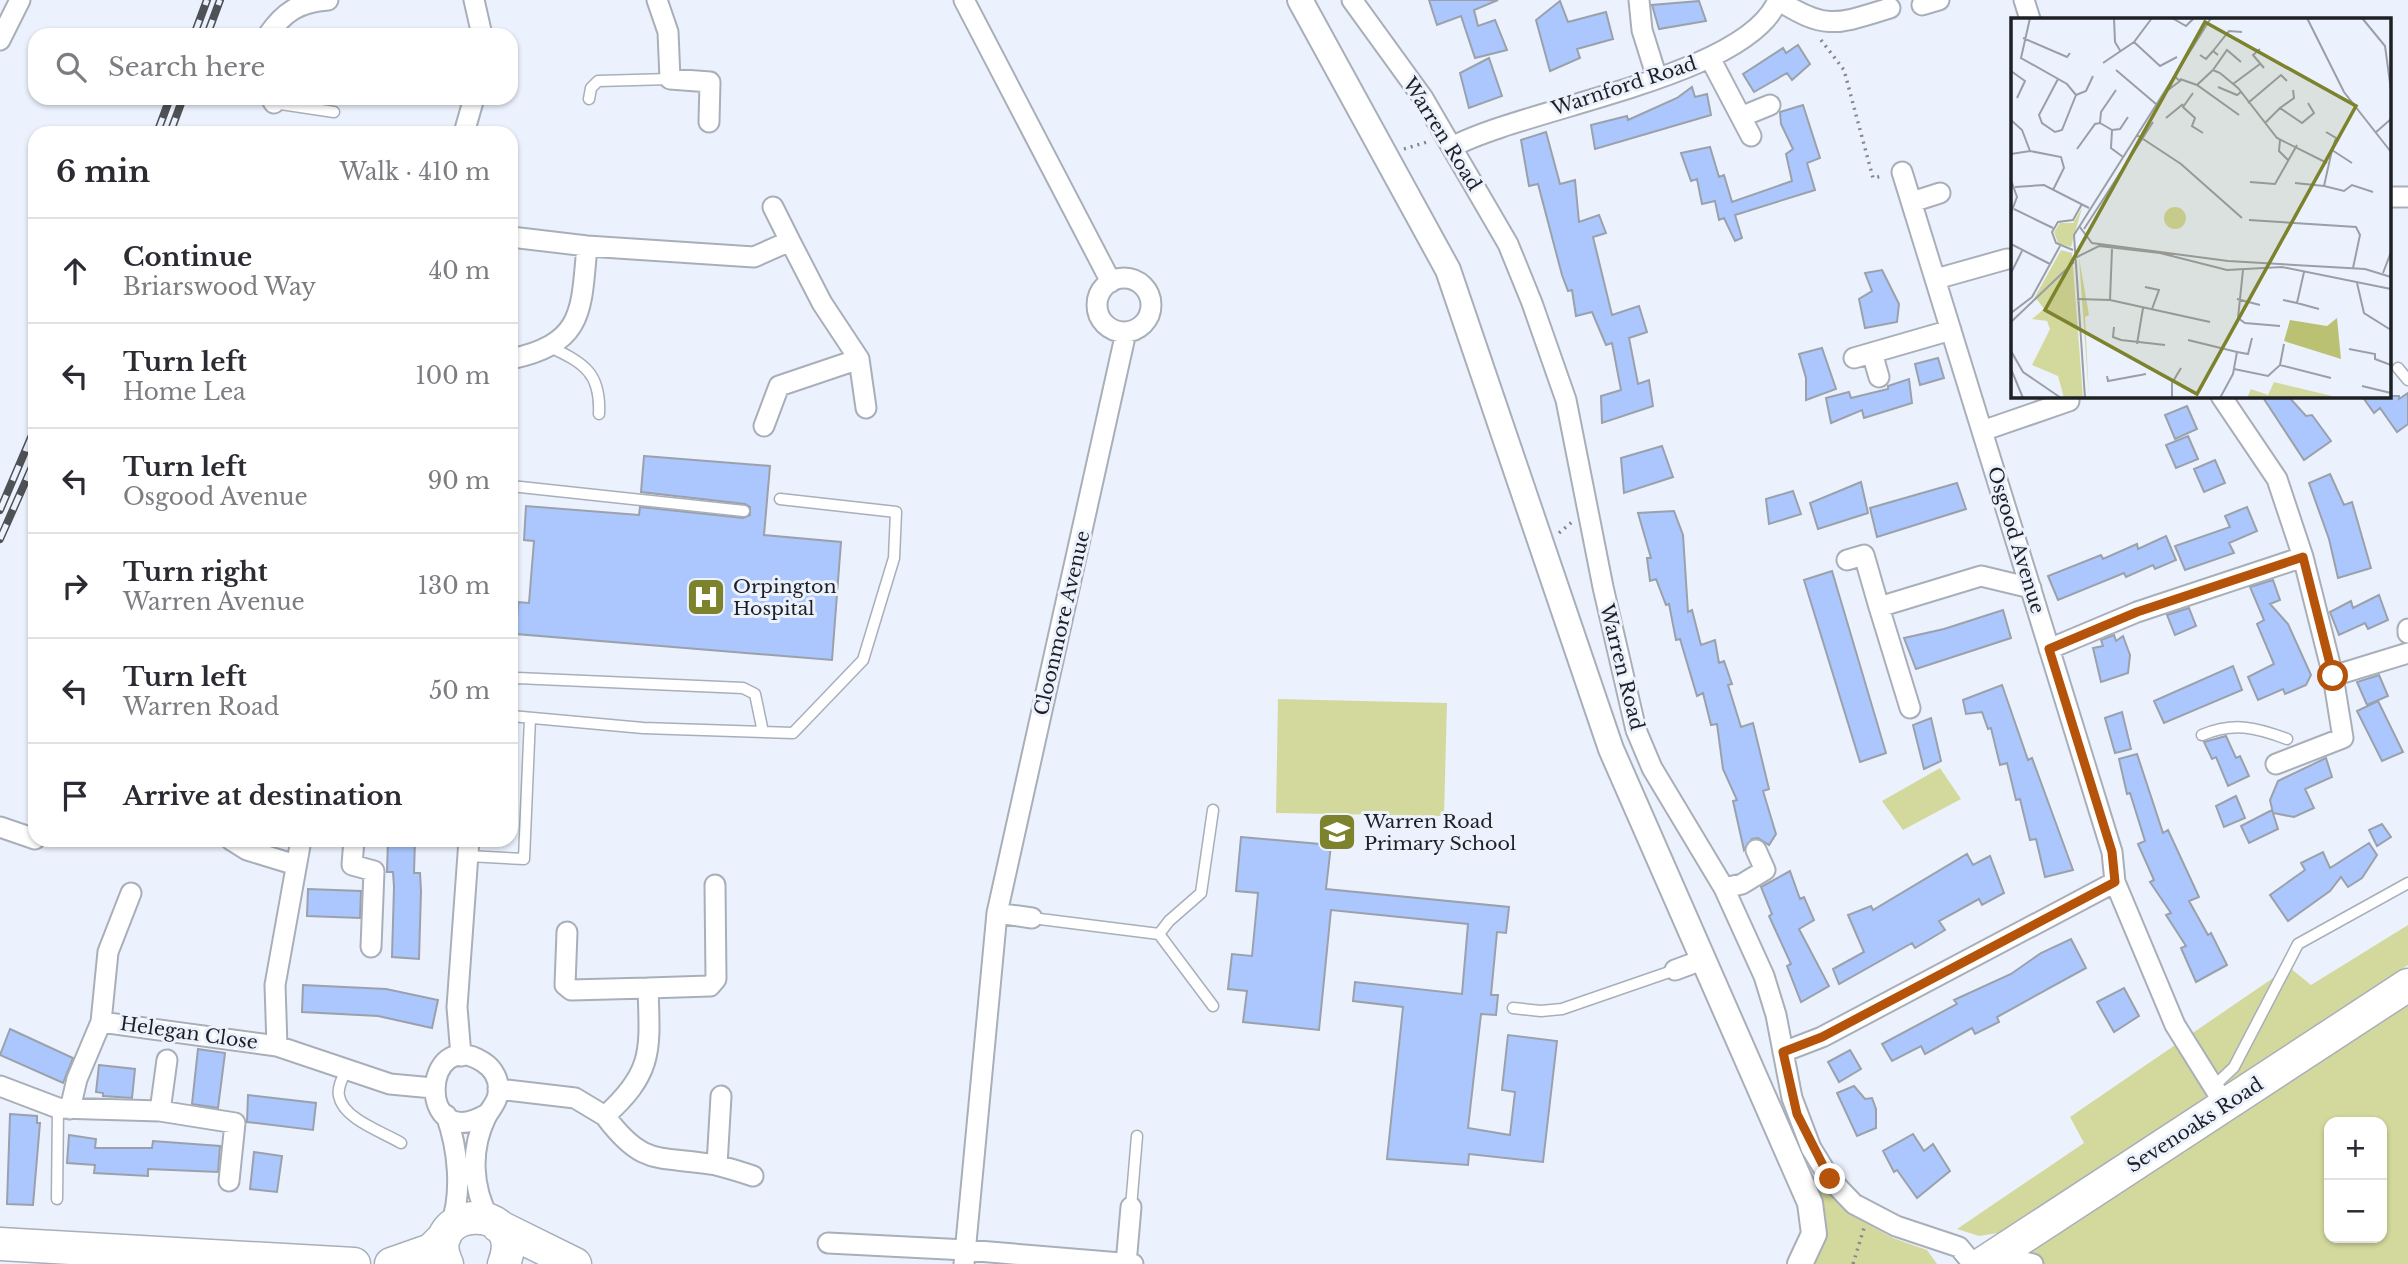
<!DOCTYPE html>
<meta charset="utf-8">
<style>
:root{--surface:#fff;--page:#f2f2f3;--text:#2b2b33;--muted:#7c7c81;--line:#e1e1e2}
body{margin:0;font-family:"Libre Baskerville",serif;background:var(--page);color:var(--text)}
.controls{position:absolute;right:21px;bottom:21px;display:grid;overflow:hidden;border-radius:14px;box-shadow:0 2px 5px #0004}
.controls button{width:63px;height:63px;display:grid;place-items:center;padding:0;border:0;border-bottom:2px solid var(--line);background:var(--surface);color:var(--text);font:35px sans-serif}
.stop{position:absolute;width:21px;height:21px;margin:-16px;border:5px solid #b45309;border-radius:50%;background:#fff}
.stop.end{background:#b45309;border-color:#fff;box-shadow:0 2px 7px #0008}
.list{margin:0;padding:0;list-style:none}
h2{display:flex;justify-content:space-between;align-items:center;height:91px;margin:0;padding:0 28px;font-size:30px}
h2 small{font-size:23px;font-weight:400;color:var(--muted)}
.list li{display:grid;grid-template-columns:46px 1fr auto;gap:21px;align-items:center;box-sizing:border-box;height:105px;padding:0 28px;border-top:2px solid var(--line)}
.list b{display:block;font-size:26px;white-space:nowrap}
.list p{margin:0;font-size:23px;white-space:nowrap;color:var(--muted)}
.list em{font-size:23px;font-style:normal;color:var(--muted)}
.icon{flex:none;width:38px;height:38px;fill:none;stroke:currentColor;stroke-width:2;stroke-linecap:round;stroke-linejoin:round}
.map{position:relative;flex:none;width:2408px;height:1264px;overflow:hidden}
.search{position:absolute;background:var(--surface);box-shadow:0 2px 5px #0004;left:28px;top:28px;width:490px;height:77px;display:flex;align-items:center;gap:18px;box-sizing:border-box;padding:0 24px;border-radius:21px;color:var(--muted);font-size:26px}
.panel{position:absolute;background:var(--surface);box-shadow:0 2px 5px #0004;left:28px;top:126px;width:490px;height:721px;border-radius:21px}
.map>svg:first-child{display:block}
</style>
<div class="map">
<svg width="2408" height="1264" viewBox="0 0 2408 1264">
<rect width="100%" height="100%" fill="#ecf2fd"/>
<path fill="#d3d99c" fill-rule="evenodd" d="M1278,699L1447,703L1444,816L1276,813Z
M1940,768L1961,799L1903,830L1882,801Z
M2408,925V965L1998,1233L1979,1236L1957,1229L2084,1143L2070,1117L2289,967L2311,985Z
M2408,996V1264H1998ZM2329,1122H2382V1238H2329Z
M1814,1175L1849,1214L1893,1238L1927,1250L1937,1264H1813L1825,1228Z"/>
<path fill="#abc7fd" stroke="#9ba1ab" stroke-width="2" d="M1429,0H1498L1474,10L1478,26L1495,20L1507,50L1475,58L1461,16L1437,25Z
M1560,1L1568,22L1606,12L1613,39L1577,49L1580,58L1550,71L1536,20Z
M1699,1L1706,21L1659,29L1652,5Z
M1798,45L1810,64L1792,80L1787,73L1754,92L1743,74L1783,48L1786,53Z
M1489,58L1502,96L1469,108L1460,73Z
M1692,87L1695,97L1707,94L1711,115L1595,149L1591,125L1627,116L1628,120L1677,98Z
M1803,105L1820,158L1807,163L1815,190L1735,215L1742,238L1735,241L1724,218L1719,220L1715,201L1702,204L1697,179L1691,181L1681,153L1710,147L1719,177L1724,175L1732,202L1792,181L1786,154L1793,149L1781,124L1780,112Z
M1546,132L1560,184L1575,180L1579,222L1599,215L1606,233L1593,237L1612,315L1639,306L1647,332L1629,338L1638,384L1649,380L1653,406L1602,423L1601,396L1621,390L1612,343L1606,345L1592,312L1576,316L1572,290L1568,291L1562,275L1538,184L1529,186L1521,140Z
M1882,270L1899,304L1897,322L1865,328L1859,299L1872,291L1865,273Z
M1822,348L1836,389L1806,400V378L1799,354Z
M1938,358L1944,378L1920,385L1915,364Z
M1909,379L1912,403L1864,418L1862,410L1831,423L1826,398L1849,392L1851,398L1888,389V386Z
M2408,393V424L2397,432L2380,408L2374,413L2362,396H2399V399Z
M2262,396H2288L2306,416L2312,415L2331,441L2304,460Z
M2187,406L2197,429L2175,439L2165,415Z
M2188,436L2198,459L2176,468L2166,445Z
M1662,446L1673,477L1624,493L1621,458Z
M644,456L770,466L764,535L841,542L832,660L516,634L518,602L529,603L534,541L524,540L526,506L639,515L640,507L743,518L750,515V507L745,504L641,492Z
M2215,460L2225,483L2204,492L2194,469Z
M2330,474L2344,505L2352,502L2371,568L2338,578L2329,539L2309,483Z
M1861,482L1868,513L1818,529L1810,503Z
M1957,483L1966,509L1877,537L1870,508Z
M1793,491L1801,514L1769,524L1766,499Z
M2247,507L2257,531L2229,543L2234,553L2185,570L2175,546L2230,527L2225,516Z
M1674,511L1683,535L1688,612L1692,610L1701,645L1715,640L1719,663L1724,661L1732,684L1728,685L1741,727L1753,723L1769,789L1763,791L1776,834L1769,845L1758,838L1752,839L1744,850L1733,801L1737,800L1723,769L1717,724L1711,725L1703,693L1697,696L1680,639L1676,640L1669,604L1666,605L1656,579L1650,581L1647,558H1651L1638,513Z
M2166,536L2176,560L2155,569L2153,565L2126,577L2124,573L2058,600L2048,576L2101,555L2103,559L2137,544L2138,549Z
M1832,571L1886,753L1860,762L1804,580Z
M2273,580L2280,600L2270,604L2288,624L2311,675L2306,685L2285,694L2283,689L2258,700L2248,677L2274,664L2257,624L2264,620L2250,587Z
M2379,595L2388,620L2368,629L2365,623L2339,635L2330,612L2351,601L2353,608Z
M2189,608L2196,626L2175,635L2167,615Z
M2003,610L2011,638L1916,669L1904,638L1944,629Z
M2114,635L2116,641L2123,636L2130,655L2128,673L2101,682L2093,648L2103,646L2101,640Z
M2233,666L2242,690L2164,723L2154,701Z
M2379,675L2388,696L2367,705L2357,682Z
M2002,685L2028,760L2032,758L2073,870L2045,877L2036,839L2030,840L2020,799L2016,800L2007,763L2000,765L1991,728L1988,729L1982,712L1966,714L1963,700Z
M2378,701L2403,752L2382,761L2357,711Z
M2122,712L2131,749L2115,753L2105,718Z
M1931,718L1941,761L1924,769L1913,725Z
M2226,736L2236,758L2240,756L2249,776L2228,786L2216,757L2212,759L2204,742Z
M2137,754L2163,833L2168,830L2199,897L2189,901L2208,935L2211,933L2227,965L2196,982L2181,948L2186,946L2166,915L2171,913L2150,882L2154,880L2138,844L2145,841L2130,793L2127,794L2119,759Z
M2326,758L2332,777L2305,789L2314,808L2294,817L2273,813L2270,800L2278,781Z
M2236,796L2245,818L2224,827L2216,806Z
M2272,810L2278,829L2249,843L2241,826Z
M2382,824L2391,837L2377,846L2369,830Z
M1241,837L1331,845L1326,889L1509,907L1506,933L1497,932L1491,995H1498L1496,1015L1481,1014L1468,1128L1510,1135L1515,1092L1502,1090L1508,1035L1557,1041L1543,1162L1469,1154L1468,1165L1387,1159L1403,1007L1353,1001L1355,982L1462,994L1468,924L1331,910L1319,1030L1243,1022L1247,991L1228,989L1232,954L1252,956L1258,893L1236,891Z
M388,840H415L414,873H420L421,891L419,959L392,957L394,887L393,872H387Z
M2369,843L2377,855L2362,878L2348,887L2341,877L2330,891L2288,921L2270,895L2305,870L2301,863L2323,852L2330,868Z
M1967,854L1973,865L1990,856L2004,893L1982,905L1979,899L1939,921L1945,930L1915,948L1912,943L1839,984L1833,969L1864,952L1848,915L1871,906L1873,910Z
M1790,871L1800,899L1804,897L1814,920L1799,929L1829,986L1801,1002L1787,966L1791,964L1769,916L1772,914L1761,887Z
M308,889L361,891L360,918L307,916Z
M2071,939L2086,968L1997,1017L1999,1022L1975,1034L1972,1028L1925,1054L1921,1046L1892,1061L1882,1044L1957,1004L1954,1000L2011,974L2041,953Z
M303,985L386,989L438,1000L432,1028L378,1016L302,1012Z
M2124,988L2139,1016L2114,1032L2097,1002Z
M10,1029L73,1058L63,1083L0,1055Z
M198,1049L225,1053L218,1108L192,1104Z
M1850,1050L1861,1069L1839,1082L1828,1062Z
M99,1065L135,1069L132,1098L103,1096V1093L96,1092Z
M1854,1086L1865,1099L1872,1098L1876,1109V1128L1857,1136L1837,1093Z
M248,1095L316,1103L313,1130L247,1122Z
M10,1114L37,1116V1123H40L33,1205L7,1204Z
M1913,1134L1924,1151L1933,1144L1950,1171L1917,1198L1897,1170L1894,1172L1883,1151Z
M69,1135L96,1139L95,1148H152L153,1141L220,1146L218,1172L148,1169V1176L94,1173L95,1165L67,1163Z
M254,1152L282,1156L277,1192L250,1189Z"/>
<g fill="none" stroke-linecap="round" stroke-linejoin="round">
<g stroke="#a9afb9" stroke-width="13">
<path id="service" d="M589,99L591,88L598,81L670,79
M274,103L334,112
M550,347C584,363 601,373 599,414
M2398,368L2408,380
M511,486L744,511
M511,682L517,678L743,688L755,694L763,732
M511,716L643,728L793,733L863,660L894,558L896,512L780,499
M2202,735C2234,722 2255,727 2287,739
M468,856L524,859L530,718
M1032,918L1159,934
M1213,1006L1159,934L1169,921L1201,893L1213,810
M1513,1008L1541,1011L1562,1009L1675,970
M347,1069C343,1077 337,1087 339,1096C343,1119 383,1132 401,1143
M2214,1086L2234,1067L2298,944L2408,883
M57,1199L58,1108
M1131,1207L1137,1136"/>
</g>
<g stroke="#a9afb9" stroke-width="23">
<path id="minor" d="M474,0L482,35
M657,0L668,32L670,79L710,82L709,122
M964,0L1111,282
M1352,0L1423,98L1508,244L1532,303L1566,400L1603,587L1636,730L1652,768L1724,888L1764,976L1776,1015L1792,1098L1811,1148L1830,1179L1854,1204L1896,1226L1959,1247L1973,1264
M1639,0L1642,30L1657,78
M1778,0C1826,31 1838,24 1890,8
M2024,0L2030,19
M1922,5L1939,0
M268,35C284,12 299,2 328,0
M0,40L20,0
M1710,58L1751,136
M271,98L274,103
M1743,116L1770,105
M464,133L474,98
M1452,147C1527,107 1747,77 1778,0
M1902,172L2112,852L2115,882L2175,1025L2225,1105
M2389,197H2408
M1912,202L1940,193
M773,207L790,241
M511,237L587,246L754,257L790,241L822,303L859,359L866,408
M1097 305a27 27 0 1 1 54 0a27 27 0 1 1-54 0Z
M1936,279L2007,259
M1872,353L1879,377
M1854,358L1951,330
M511,359C584,343 581,312 587,246
M2221,396L2277,479L2303,557L2333,676L2343,738L2276,764
M764,426L779,386L859,359
M1982,431L2069,401
M1847,560L1864,555L1879,607
M2408,629V633
M2049,649L2137,612L2303,557
M2333,676L2408,653
M1910,708L1879,607L1981,576L2031,588
M0,827L35,839
M231,840L247,850L296,865
M301,840L275,985L277,1046L390,1084L433,1088
M354,840L352,865L374,871L371,947
M1724,888L1742,884L1765,870L1756,850
M131,893L108,952L101,1022L277,1046
M997,913L1032,918
M567,932L565,985L571,990L648,988
M1675,970L1702,960
M1783,1052L1822,1037L2115,882
M461,1056L457,1007L469,840
M167,1060L160,1111L235,1123L229,1181
M0,1086L58,1108L160,1111
M498,1089L575,1098L605,1116C654,1072 650,1050 648,988L710,986L716,979L715,885
M70,1109L77,1079L101,1022
M487,1114C415,1156 422,1023 483,1062C494,1069 500,1081 498,1094C497,1103 490,1109 486,1117C470,1150 472,1187 489,1219
M446,1115C458,1148 463,1194 450,1227
M605,1116C644,1168 658,1155 716,1165C728,1168 741,1172 753,1176
M717,1165L721,1096
M828,1243L966,1250L1133,1264
M2002,1251L2015,1260L2033,1264
M964,1264L997,913L1126,332
M1126,1264L1131,1207"/>
</g>
<g stroke="#a9afb9" stroke-width="28">
<path id="tertiary" d="M1300,0L1448,270L1611,749L1810,1203L1814,1234L1800,1264"/>
</g>
<g stroke="#a9afb9" stroke-width="35">
<path id="primary" d="M498,1226L575,1264
M0,1244L354,1264
M391,1264L431,1250L445,1236
M447,1264C419,1206 529,1199 504,1264
M1982,1264L2408,985"/>
</g>
<path stroke="#83878e" stroke-width="3.5" stroke-dasharray="2 5" stroke-linecap="butt" d="M1821,40L1844,70L1873,178L1883,176
M1404,149L1427,142
M1559,533L1572,522
M1853,1264L1864,1228"/>
<use href="#service" stroke="#fff" stroke-width="10"/>
<use href="#minor" stroke="#fff" stroke-width="19"/>
<use href="#tertiary" stroke="#fff" stroke-width="24"/>
<use href="#primary" stroke="#fff" stroke-width="32"/>
<g stroke="#4e5156" stroke-width="8">
<path id="rail" d="M194,35L207,0
M207,35L220,0
M157,133L170,98
M170,133L183,98
M0,510L35,428
M0,539L35,460"/>
</g>
<use href="#rail" stroke="#ecf2fd" stroke-width="5" stroke-dasharray="16" stroke-linecap="butt"/>
</g>
<g fill="none" stroke-linecap="round" stroke-linejoin="round">
<path stroke="#b45309" stroke-width="9" d="M1830,1179L1797,1114L1783,1052L1822,1037L2115,882L2112,852L2049,649L2137,612L2303,557L2333,676"/>
</g>
<defs>
<g id="hospital-square" transform="scale(2.0125)"><rect x="-9" y="-9" width="18" height="18" rx="4" fill="#7d822c" stroke="#ecf2fd"/><path d="M-5-5h3v3.5h4V-5h3V5h-3V1.5h-4V5h-3Z" fill="#fff"/></g>
<g id="school-square" transform="scale(2.0125)"><rect x="-9" y="-9" width="18" height="18" rx="4" fill="#7d822c" stroke="#ecf2fd"/><path d="M0-5L7-2L0 1L-7-2ZM-4 1L0 2.5L4 1V4Q0 6-4 4Z" fill="#fff"/></g>
</defs>
<g fill-rule="evenodd">
<use href="#hospital-square" x="706" y="597"/>
<use href="#school-square" x="1337" y="832"/>
</g>
<g text-anchor="middle" dominant-baseline="central" stroke-width="6" stroke-linejoin="round" paint-order="stroke">
<g font-size="19" fill="#1e2024" stroke="#ecf2fd">
<text transform="translate(1624 86) rotate(-18)">Warnford Road</text>
<text transform="translate(1442 134) rotate(58)">Warren Road</text>
<text transform="translate(2016 540) rotate(73)">Osgood Avenue</text>
<text transform="translate(1062 623) rotate(-77)">Cloonmore Avenue</text>
<text transform="translate(1622 667) rotate(76)">Warren Road</text>
<text transform="translate(189 1033) rotate(8)">Helegan Close</text>
<text transform="translate(2195 1125) rotate(-33)">Sevenoaks Road</text>
</g>
<g font-size="19" fill="#1e2024" stroke="#ecf2fd" text-anchor="start">
<text x="733" y="586">Orpington<tspan x="733" dy="22">Hospital</tspan></text>
<text x="1364" y="821">Warren Road<tspan x="1364" dy="22">Primary School</tspan></text>
</g>
</g>
<g transform="translate(2011 18)">
<rect width="380" height="380" fill="#ecf2fd"/>
<path d="M153 200a11 11 0 1 1 22 0a11 11 0 1 1-22 0ZM71,190L60,229L47,225L43,214L49,205H62ZM50,232L61,235L72,380H53L47,358L21,347L39,311L36,303L21,301L33,291L24,279ZM68,240L78,297L74,299L78,380ZM263,364L321,378V380H236L240,371L257,377Z" fill="#d3d99c"/>
<path d="M326,300L330,341L273,323L279,302L316,308Z" fill="#bbc172"/>
<path fill="none" stroke="#9a9ea6" stroke-width="2" d="M19,0L10,40L56,66L65,77M103,0L104,24L110,34M161,0L175,8L183,0M296,0L333,74L380,134M351,0L374,28L380,72M12,20L56,39L59,35M123,24L149,48L166,39M249,31L242,37L253,50M202,33L218,13L231,14M189,37L195,41L202,33L207,37M92,45L123,24L141,0M105,52L145,86M202,52L216,32L230,44M0,53L14,63L6,80M47,61L28,97L31,105L44,114L51,112L65,77M169,61L186,67L228,97M222,66L249,46M186,67L202,52L209,55L227,70L266,120L316,145M207,69L226,77L230,74M157,72L169,63L163,58M182,75L172,89L184,100L181,108L192,115M65,77L75,73L82,58M237,85L270,57L276,63M269,90L283,80L282,72M155,100L172,86M0,102L11,112L19,133M89,105L90,94L105,72M254,105L269,90L291,105L303,95L297,85M101,112L109,111L117,99M315,114L325,120L321,132M364,115L380,101M126,117L170,146L231,200M269,122L268,133L277,142M66,131L84,106L89,105L101,112L100,130L112,139M0,136L19,133L50,139L53,150L42,172M341,145L321,132L313,168L333,173L341,167L362,174M0,162L6,179L0,195M239,164L264,166L286,127M284,165L313,168M4,169L33,167L78,190M3,191L42,210M238,202L345,209L349,217L342,250M68,208L81,225L217,243L354,251L380,259M73,211L142,104M0,226L39,246M62,232L45,225L41,214L47,204L62,202L71,186M64,240L88,228L149,235L216,252L271,249L380,271M232,252L227,300L234,305L269,308M0,255L11,233M372,255L380,234M346,265L353,295L380,312M134,269L148,272L141,291M66,281L99,282L199,304M226,281L249,287M99,282L101,231M272,282L286,285L293,254M286,285L308,291M0,295L21,279L49,228M0,304L63,244M103,309L102,319L110,322L154,327M177,322L226,334L222,356L209,380M126,326L132,290M338,331L364,336V341L380,347M0,333L12,354L50,380M226,334L237,336L241,320M269,347L273,326M0,351L12,380M223,351L257,358L269,347L320,360M96,358L97,363L135,356M351,368L380,375M74,380L63,217L200,0M161,380V365L170,350"/>
<path fill="#7d822c" fill-opacity="0.15" stroke="#7d822c" stroke-width="3.5" d="M194,4L345,88L186,376L34,292Z"/>
<rect width="380" height="380" fill="none" stroke="#1e2024" stroke-width="3.5"/>
</g>
</svg>
<div class="controls">
<button>+</button>
<button>−</button>
</div>
<div class="stop" style="left:2333px;top:676px"></div>
<div class="stop end" style="left:1830px;top:1179px"></div>
<div class="search"><svg class="icon" aria-label="search" viewBox="0 0 24 24"><circle cx="10" cy="10" r="6"/><path d="M15 15l6 6"/></svg>Search here</div>
<section class="panel">
<h2>6 min<small>Walk · 410 m</small></h2>
<ul class="list">
<li><svg class="icon" aria-label="ahead" viewBox="0 0 24 24"><path d="M12 20V5M6 11l6-6 6 6"/></svg><div><b>Continue</b><p>Briarswood Way</p></div><em>40 m</em></li>
<li><svg class="icon" aria-label="left" viewBox="0 0 24 24"><path d="M17 20v-9H6M10 6l-5 5 5 5"/></svg><div><b>Turn left</b><p>Home Lea</p></div><em>100 m</em></li>
<li><svg class="icon" aria-label="left" viewBox="0 0 24 24"><path d="M17 20v-9H6M10 6l-5 5 5 5"/></svg><div><b>Turn left</b><p>Osgood Avenue</p></div><em>90 m</em></li>
<li><svg class="icon" aria-label="right" viewBox="0 0 24 24"><path d="M7 20v-9h11M14 6l5 5-5 5"/></svg><div><b>Turn right</b><p>Warren Avenue</p></div><em>130 m</em></li>
<li><svg class="icon" aria-label="left" viewBox="0 0 24 24"><path d="M17 20v-9H6M10 6l-5 5 5 5"/></svg><div><b>Turn left</b><p>Warren Road</p></div><em>50 m</em></li>
<li><svg class="icon" aria-label="arrive" viewBox="0 0 24 24"><path d="M6 21V4h12l-3 4 3 4H6"/></svg><div><b>Arrive at destination</b></div></li>
</ul>
</section>
</div>
